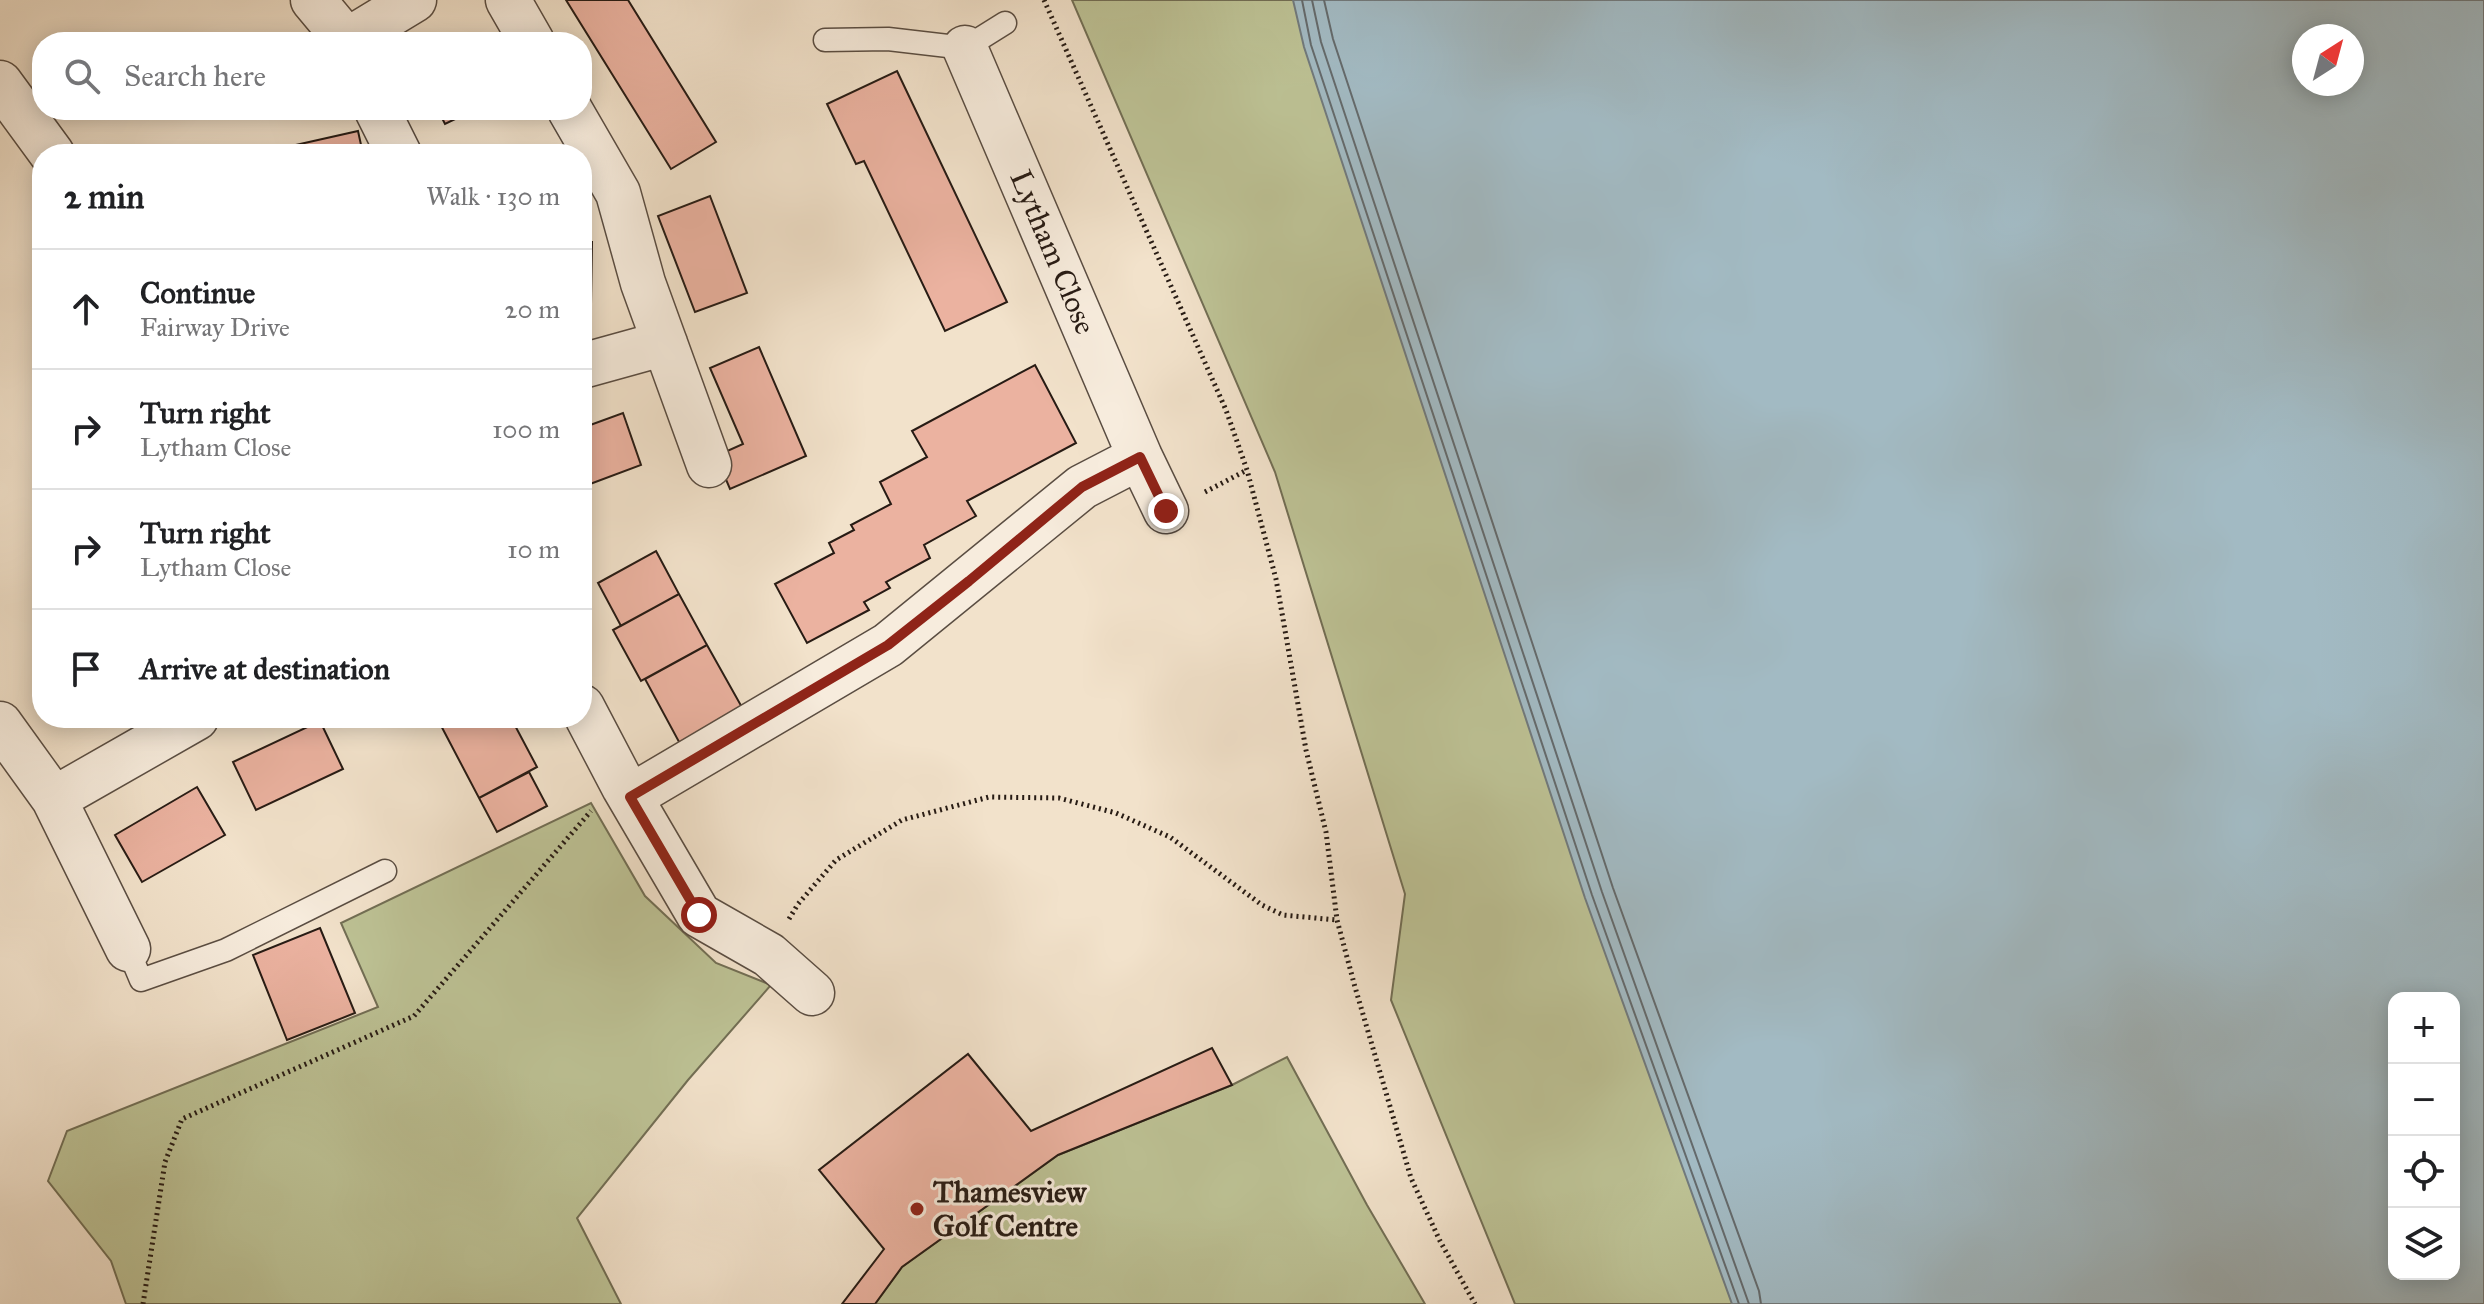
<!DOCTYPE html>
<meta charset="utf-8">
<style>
:root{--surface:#fff;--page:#f6f6f6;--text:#202124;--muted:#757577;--line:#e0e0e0}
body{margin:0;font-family:"IM FELL Great Primer",serif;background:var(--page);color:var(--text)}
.controls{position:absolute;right:24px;bottom:24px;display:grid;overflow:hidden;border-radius:16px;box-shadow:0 4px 20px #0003}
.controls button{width:72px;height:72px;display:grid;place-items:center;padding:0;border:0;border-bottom:2px solid var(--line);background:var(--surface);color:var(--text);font:40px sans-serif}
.compass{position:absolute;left:2292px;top:24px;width:72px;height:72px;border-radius:50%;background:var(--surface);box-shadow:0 4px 20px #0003;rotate:36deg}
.stop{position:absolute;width:24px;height:24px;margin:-18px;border:6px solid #8f2418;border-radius:50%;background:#fff}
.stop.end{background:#8f2418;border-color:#fff;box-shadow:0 2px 8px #0008}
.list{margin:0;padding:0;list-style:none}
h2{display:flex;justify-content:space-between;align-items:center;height:104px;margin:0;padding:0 32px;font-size:34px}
h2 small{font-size:26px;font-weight:400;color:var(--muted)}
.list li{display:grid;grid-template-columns:52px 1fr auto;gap:24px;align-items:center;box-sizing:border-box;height:120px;padding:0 32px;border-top:2px solid var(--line)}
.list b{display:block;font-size:30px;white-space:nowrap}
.list p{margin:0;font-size:26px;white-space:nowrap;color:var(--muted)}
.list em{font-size:26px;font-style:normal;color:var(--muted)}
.icon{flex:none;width:44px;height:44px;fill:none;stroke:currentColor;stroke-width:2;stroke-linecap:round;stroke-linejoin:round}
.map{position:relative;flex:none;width:2484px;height:1304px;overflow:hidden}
.search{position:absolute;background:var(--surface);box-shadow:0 4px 20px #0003;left:32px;top:32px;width:560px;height:88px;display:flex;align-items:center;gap:20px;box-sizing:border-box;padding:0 28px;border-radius:32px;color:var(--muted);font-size:30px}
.panel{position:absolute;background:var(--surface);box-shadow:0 4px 20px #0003;left:32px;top:144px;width:560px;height:584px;border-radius:32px}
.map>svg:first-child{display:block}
</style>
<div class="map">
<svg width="2484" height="1304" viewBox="0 0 2484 1304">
<rect width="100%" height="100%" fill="#f2e2cb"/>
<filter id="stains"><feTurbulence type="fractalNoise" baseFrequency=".0025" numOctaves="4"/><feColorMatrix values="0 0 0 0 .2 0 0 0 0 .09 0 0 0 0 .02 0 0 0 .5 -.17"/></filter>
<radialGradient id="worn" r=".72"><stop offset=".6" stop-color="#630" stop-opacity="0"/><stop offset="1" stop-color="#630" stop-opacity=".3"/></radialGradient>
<path fill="#bdc295" stroke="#726e54" stroke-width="2" fill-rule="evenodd" d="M1072,0H1944L2430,701L2484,1304H1515L1391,1000L1405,894L1275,472ZM2394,998H2454V1274H2394Z
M591,803L645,896L716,963L771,985L688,1080L577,1218L621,1304H126L111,1261L48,1181L67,1131L378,1007L341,923Z
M1287,1057L1367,1205L1425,1304H875L902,1267L1058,1155L1232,1085Z"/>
<path fill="#a2bac3" stroke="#717a7d" stroke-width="2" fill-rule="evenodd" d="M1293,0H2484V1304H1732L1585,898L1304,47ZM2304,36H2352V84H2304ZM2394,998H2454V1274H2394Z"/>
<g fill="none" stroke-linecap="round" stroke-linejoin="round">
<path stroke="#646a6c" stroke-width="2" d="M1302,0L1311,45L1592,895L1739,1304
M1312,0L1321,42L1602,892L1749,1304
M1324,0L1333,39L1613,888L1759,1291L1761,1304"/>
</g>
<path fill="#ebb2a0" stroke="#271b14" stroke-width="2" d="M566,0H628L716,142L671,169Z
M897,71L1007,302L945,331L864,161L856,164L827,104Z
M438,110H474L445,124Z
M358,131L363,154H270L269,151Z
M710,196L747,293L695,312L658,216Z
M582,242H592L591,304H582Z
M759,347L806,456L730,489L716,456L743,444L710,368Z
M1035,365L1076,443L967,501L976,516L924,545L930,558L886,582L890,588L864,602L869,610L807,643L775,584L834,553L829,543L854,530L851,525L891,504L880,482L927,457L912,431Z
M623,413L641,465L582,487V428Z
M656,551L679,594L621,626L598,583Z
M679,594L707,645L641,681L613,630Z
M707,645L748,718L685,753L645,679Z
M437,718H511L537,767L479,798Z
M320,721L343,769L256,810L233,762Z
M529,772L547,806L497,832L479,798Z
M197,787L225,835L142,882L115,835Z
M320,928L355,1013L287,1040L253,955Z
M1212,1048L1232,1085L1058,1155L902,1267L875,1304H842L884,1249L819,1170L968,1054L1031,1131Z"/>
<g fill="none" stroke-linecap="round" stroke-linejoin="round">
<g stroke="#5a4d42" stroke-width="25">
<path id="service" d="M825,40L888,39L965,48L1005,23
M128,949L141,980L226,950L385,871"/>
</g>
<g stroke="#5a4d42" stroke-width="47">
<path id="minor" d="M313,0L348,42
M508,0L532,42
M348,40L414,0
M965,48L1140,457L1166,511
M0,83L52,154
M377,110L399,154
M570,110L618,193L643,283L709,465
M582,366L665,343
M582,707L624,787L699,915L769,955L812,993
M0,724L54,799L128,949
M630,797L888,645L1082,487L1140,457
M54,799L196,718"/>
</g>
<path stroke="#271b14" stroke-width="5" stroke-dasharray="2 4" stroke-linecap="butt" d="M1044,0L1226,410L1247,470L1276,579L1306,750L1326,832L1337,920L1355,987L1411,1178L1440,1241L1475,1304
M1205,492L1247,470
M789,919L798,904L836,860L902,820L989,797L1059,798L1116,813L1170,837L1262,905L1283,915L1337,920
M143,1304L165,1162L182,1119L414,1016L591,811"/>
<use href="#service" stroke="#f7ecdd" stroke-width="22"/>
<use href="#minor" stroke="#f7ecdd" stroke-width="44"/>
</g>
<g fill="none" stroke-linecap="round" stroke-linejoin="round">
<path stroke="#8f2418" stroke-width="10" d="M699,915L630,797L888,645L969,581L1082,487L1140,457L1166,511"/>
</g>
<circle fill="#8f2418" stroke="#f7ecdd" stroke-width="3" cx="917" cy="1209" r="8"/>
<g text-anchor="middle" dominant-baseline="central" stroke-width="6" stroke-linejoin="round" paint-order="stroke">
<g font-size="30" fill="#271b14" stroke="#f7ecdd">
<text transform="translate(1053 252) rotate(67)">Lytham Close</text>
</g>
<g font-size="30" font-weight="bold" fill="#271b14" stroke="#f7ecdd" text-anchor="start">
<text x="933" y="1192">Thamesview<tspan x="933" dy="34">Golf Centre</tspan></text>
</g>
</g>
<rect width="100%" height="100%" filter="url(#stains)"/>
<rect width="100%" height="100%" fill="url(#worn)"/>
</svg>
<div class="controls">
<button>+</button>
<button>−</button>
<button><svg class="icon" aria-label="locate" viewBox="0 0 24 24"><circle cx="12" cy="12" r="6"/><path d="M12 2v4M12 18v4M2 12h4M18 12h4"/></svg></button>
<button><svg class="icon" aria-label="layers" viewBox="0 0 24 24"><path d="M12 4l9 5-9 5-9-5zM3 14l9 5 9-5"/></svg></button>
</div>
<svg class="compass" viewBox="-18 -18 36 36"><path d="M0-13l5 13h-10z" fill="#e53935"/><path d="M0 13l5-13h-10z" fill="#757577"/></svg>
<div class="stop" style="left:699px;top:915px"></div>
<div class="stop end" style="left:1166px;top:511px"></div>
<div class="search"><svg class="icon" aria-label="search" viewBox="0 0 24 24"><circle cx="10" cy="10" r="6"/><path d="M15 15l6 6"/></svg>Search here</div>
<section class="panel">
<h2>2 min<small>Walk · 130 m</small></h2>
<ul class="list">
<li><svg class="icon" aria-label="ahead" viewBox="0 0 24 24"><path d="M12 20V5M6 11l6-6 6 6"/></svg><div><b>Continue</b><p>Fairway Drive</p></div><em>20 m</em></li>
<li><svg class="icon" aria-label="right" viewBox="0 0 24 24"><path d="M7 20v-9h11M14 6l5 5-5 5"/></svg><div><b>Turn right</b><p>Lytham Close</p></div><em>100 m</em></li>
<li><svg class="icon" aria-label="right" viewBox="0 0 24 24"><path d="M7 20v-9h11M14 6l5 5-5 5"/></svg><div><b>Turn right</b><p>Lytham Close</p></div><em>10 m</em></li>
<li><svg class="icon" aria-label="arrive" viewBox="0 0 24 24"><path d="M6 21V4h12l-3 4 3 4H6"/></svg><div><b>Arrive at destination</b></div></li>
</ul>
</section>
</div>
